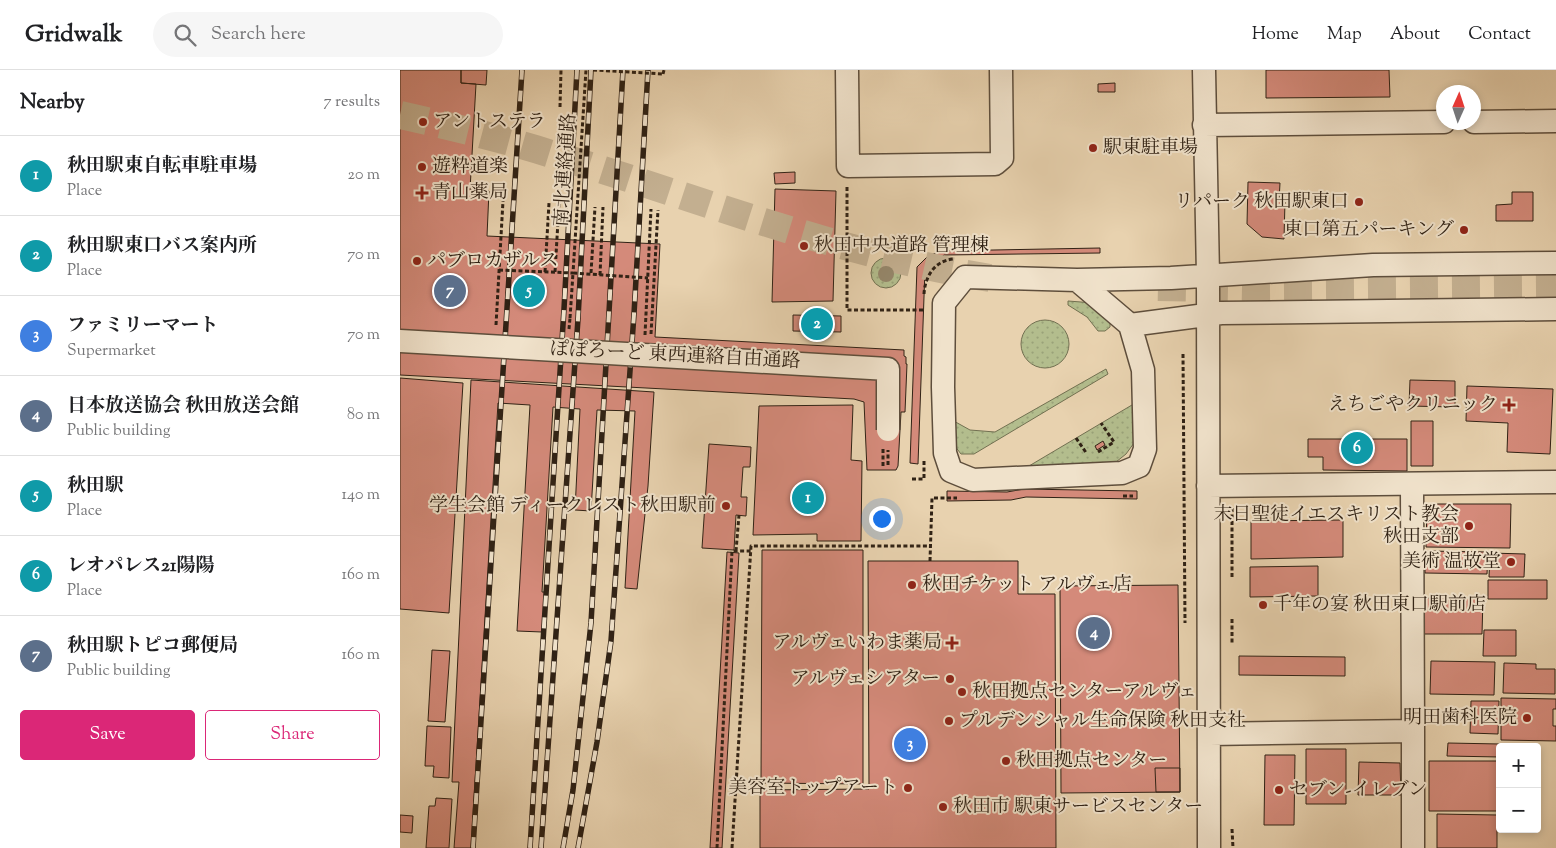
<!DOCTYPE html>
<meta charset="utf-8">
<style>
:root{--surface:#fff;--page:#f6f6f6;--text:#202124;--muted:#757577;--line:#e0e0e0;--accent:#db2777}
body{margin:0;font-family:"Sorts Mill Goudy","Noto Serif JP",serif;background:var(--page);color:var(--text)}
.controls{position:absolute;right:15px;bottom:15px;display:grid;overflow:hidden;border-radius:5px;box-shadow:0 2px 8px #0003}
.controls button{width:45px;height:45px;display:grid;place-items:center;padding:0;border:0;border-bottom:1px solid var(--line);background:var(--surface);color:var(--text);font:25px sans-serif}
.compass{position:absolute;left:1036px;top:15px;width:45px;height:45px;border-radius:50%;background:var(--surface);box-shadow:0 2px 8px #0003;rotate:3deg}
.you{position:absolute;left:481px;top:448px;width:18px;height:18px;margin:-12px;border:4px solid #fff;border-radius:50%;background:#1a73e8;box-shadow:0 0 0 8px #1a73e833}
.badge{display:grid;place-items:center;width:32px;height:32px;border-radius:50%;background:var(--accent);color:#fff;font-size:16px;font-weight:700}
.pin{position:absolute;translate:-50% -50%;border:2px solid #fff;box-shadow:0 1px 5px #0006}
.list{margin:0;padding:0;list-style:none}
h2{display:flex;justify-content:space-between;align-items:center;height:65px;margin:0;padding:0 20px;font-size:21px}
h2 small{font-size:16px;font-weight:400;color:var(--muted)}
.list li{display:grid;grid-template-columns:32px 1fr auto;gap:15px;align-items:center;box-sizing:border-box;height:80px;padding:0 20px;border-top:1px solid var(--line)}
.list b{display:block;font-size:19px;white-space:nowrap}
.list p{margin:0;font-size:16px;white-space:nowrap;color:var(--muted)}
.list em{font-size:16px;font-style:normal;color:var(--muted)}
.actions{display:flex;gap:10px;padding:15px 20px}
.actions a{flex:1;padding:11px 0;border:1px solid var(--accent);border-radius:5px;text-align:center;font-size:18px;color:var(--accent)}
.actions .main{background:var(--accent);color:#fff}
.icon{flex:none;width:28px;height:28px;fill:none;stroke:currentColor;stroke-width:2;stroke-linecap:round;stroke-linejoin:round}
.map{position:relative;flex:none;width:1156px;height:778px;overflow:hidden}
header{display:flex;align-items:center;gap:30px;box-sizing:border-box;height:70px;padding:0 25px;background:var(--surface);border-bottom:1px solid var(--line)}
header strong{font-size:24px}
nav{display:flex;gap:28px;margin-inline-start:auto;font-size:18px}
.search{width:350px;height:45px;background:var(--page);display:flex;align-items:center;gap:12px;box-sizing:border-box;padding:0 18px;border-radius:28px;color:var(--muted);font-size:19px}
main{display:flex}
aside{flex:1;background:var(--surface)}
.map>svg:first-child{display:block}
</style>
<header>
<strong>Gridwalk</strong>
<div class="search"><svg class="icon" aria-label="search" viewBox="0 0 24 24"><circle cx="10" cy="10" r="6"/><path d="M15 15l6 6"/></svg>Search here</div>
<nav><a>Home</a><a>Map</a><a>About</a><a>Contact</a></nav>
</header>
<main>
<aside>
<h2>Nearby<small>7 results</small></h2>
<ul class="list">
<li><span class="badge" style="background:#0f9aa8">1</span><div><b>秋田駅東自転車駐車場</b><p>Place</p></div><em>20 m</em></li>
<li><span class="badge" style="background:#0f9aa8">2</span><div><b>秋田駅東口バス案内所</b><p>Place</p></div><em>70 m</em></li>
<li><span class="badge" style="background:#3f7fe0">3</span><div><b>ファミリーマート</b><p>Supermarket</p></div><em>70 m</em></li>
<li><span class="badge" style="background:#5c6f8a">4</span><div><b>日本放送協会 秋田放送会館</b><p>Public building</p></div><em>80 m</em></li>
<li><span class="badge" style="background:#0f9aa8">5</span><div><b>秋田駅</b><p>Place</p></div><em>140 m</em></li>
<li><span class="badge" style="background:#0f9aa8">6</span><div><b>レオパレス21陽陽</b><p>Place</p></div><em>160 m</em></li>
<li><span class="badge" style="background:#5c6f8a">7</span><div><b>秋田駅トピコ郵便局</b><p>Public building</p></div><em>160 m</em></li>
</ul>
<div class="actions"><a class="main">Save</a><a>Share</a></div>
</aside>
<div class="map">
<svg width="1156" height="778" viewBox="0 0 1156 778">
<defs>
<pattern id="grass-dots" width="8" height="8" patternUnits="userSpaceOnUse" patternTransform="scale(1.25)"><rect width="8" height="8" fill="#b3bd8d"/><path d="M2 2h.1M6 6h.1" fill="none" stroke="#9aa279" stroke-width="1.8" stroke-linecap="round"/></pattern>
</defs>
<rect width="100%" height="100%" fill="#e8d2af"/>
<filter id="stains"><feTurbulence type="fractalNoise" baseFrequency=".004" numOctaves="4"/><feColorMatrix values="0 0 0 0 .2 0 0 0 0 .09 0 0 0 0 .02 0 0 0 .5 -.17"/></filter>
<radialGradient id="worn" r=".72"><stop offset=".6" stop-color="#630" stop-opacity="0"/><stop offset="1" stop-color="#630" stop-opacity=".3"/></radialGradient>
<path fill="url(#grass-dots)" stroke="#727051" d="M471 203a15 15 0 1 1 30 0a15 15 0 1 1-30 0Z
M668,231L694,233L710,251V257L705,261H698L687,247L668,235Z
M621 274a24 24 0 1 1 48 0a24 24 0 1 1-48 0Z
M706,299L708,304L574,384H561L554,375L552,350L570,360L595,362Z
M737,332L734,373L726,384L716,392L698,396H629Z"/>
<path fill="#d48a7a" stroke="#302215" d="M0,0H61V13L76,14L70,120L89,121L87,166L260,174L255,267L504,280V286L506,287V294H507L505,342H501L498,396L496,400H467L464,332L454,329L0,305Z
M61,0H87L86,15L61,13Z
M866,0H989L990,27L866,28Z
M715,13V22H698V14Z
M395,102V113L375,114L374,103Z
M848,112L880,113L879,131H885L884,169L862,167L847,154Z
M375,119L436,121L433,231L372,232Z
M1112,122H1133V151H1096V135L1112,134Z
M700,178V183L544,185L525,199L518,394L510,393L517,197L528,186L541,181Z
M393,245L441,246V262L393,261Z
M0,308L63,313L49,543L0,539Z
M71,310L254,322L248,416L237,519L225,518L235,341L197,340L191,441L175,440L180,339L153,337L142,522H145L142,562L117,561L130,335L98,333L71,778H54L59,712H52Z
M1010,310L1055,311V337L1009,336Z
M1067,316L1153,319L1150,384L1107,382L1108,353L1066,351Z
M453,335L451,390L462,391L461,471H417V464L353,465L359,336Z
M1011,351H1033V396H1011Z
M908,369H1007V401L923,400V387H908Z
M703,371L705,375L697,380L695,376Z
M309,374L351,377L350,397H343L341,427H347L346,446L336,445L334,480L302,478Z
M624,419L737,421V429L626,427L611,430L547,431V421L607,422Z
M1027,434H1111L1110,478L1026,477Z
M943,450V487L851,489V451Z
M362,480H463V714L361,713Z
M1025,481L1088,482L1087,504L1025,503Z
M327,482L339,483L322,778H310Z
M1090,483L1125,484L1124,507H1089Z
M468,491H618V524H655L656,778H360V720L469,719Z
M918,496V526L850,527V497Z
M1088,510H1147V529H1088Z
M778,515L780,722L661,723L660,516Z
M1021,528H1083L1082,564H1021Z
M1084,560H1116V586H1083Z
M32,580L50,581L45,652L28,651Z
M839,586L945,587V606L839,605Z
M1031,591L1095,592L1094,625L1030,624Z
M1104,593L1136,594V599H1155V624L1103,623Z
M1101,628L1156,629V639H1153V656H1156V671L1101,670Z
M1071,631H1099L1098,664L1070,663Z
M27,656L51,657L49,708L33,707L34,696H25Z
M1048,673L1100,674V687L1047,686Z
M906,679H946V734H906Z
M865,685H895L894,755H864Z
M1029,691H1098V741H1029Z
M959,692L1000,693L1001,725H958Z
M755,698H780V722H756Z
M36,728L52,729L49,778H26L29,736H35Z
M1037,744L1097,745V778H1037Z
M0,745L13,746L12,763L0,762Z"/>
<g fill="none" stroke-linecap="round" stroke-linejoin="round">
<path stroke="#c3af90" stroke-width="28" stroke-dasharray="28 14" stroke-linecap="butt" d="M0,45C54,57 108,70 161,87C303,130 443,185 590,208
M758,217L851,219L1156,216"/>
<g stroke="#5e4e3c" stroke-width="25">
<path id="minor" d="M447,0L448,96L595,94L602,88L601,0
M804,0L808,206L809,778
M1074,52L1156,51
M804,55L1044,52
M677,210L730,255L743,300L745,379L739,396L722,403L573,410L551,401L545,383L543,317L544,233L565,207L677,210L771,208L973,195L1156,193
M730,255L821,243L1156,239
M808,416L1156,412
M810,664L1013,661L1012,415
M1013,778V661"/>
</g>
<path stroke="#302215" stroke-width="3" stroke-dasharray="4 2.5" stroke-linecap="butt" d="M208,1V0
M263,4L264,0
M160,37L161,0
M447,117V240H523
M145,202L149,133
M155,202L159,134
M191,203L195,137
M200,205L203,137
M524,224C525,207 534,191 553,189
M96,255L103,131
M169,259L170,248
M251,264L258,140
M245,265L251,139
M783,284L785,553
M676,368L687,384
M698,382L714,372L701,353
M488,395V380
M483,396V378
M512,409H524V391
M723,426H733
M336,481L339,445
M530,491L532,428H557
M832,507V436
M832,549V575
M832,759L833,778
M317,778L332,481H351
M332,778L351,476H531"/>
<use href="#minor" stroke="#f0e2cb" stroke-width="22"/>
<g stroke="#302215" stroke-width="5.5">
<path id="rail" d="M73,778L122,0
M130,778L164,239L177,0
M141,778L178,249L191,0
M163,778L173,720L191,553L223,0
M178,778L197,672L211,571L234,244L248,0"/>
</g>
<use href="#rail" stroke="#f0e2cb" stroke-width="4" stroke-dasharray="11" stroke-linecap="butt"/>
<g stroke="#5e4e3c" stroke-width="25" stroke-linecap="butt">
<path id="minor-bridge" d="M0,271L488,299V360"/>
</g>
<path stroke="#302215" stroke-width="3" stroke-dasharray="4 2.5" stroke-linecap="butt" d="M193,0L263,4
M99,200L173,203L186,0
M170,248L173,203L248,208"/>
<use href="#minor-bridge" stroke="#f0e2cb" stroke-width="22"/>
</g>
<circle fill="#95876b" cx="486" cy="204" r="8"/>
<g fill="#8f2418" stroke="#f0e2cb" stroke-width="2">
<circle cx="23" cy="52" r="5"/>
<circle cx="693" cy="78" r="5"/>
<circle cx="22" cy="97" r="5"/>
<path d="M19.5 115.5h5v5h5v5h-5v5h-5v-5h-5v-5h5z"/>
<circle cx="959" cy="132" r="5"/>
<circle cx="1064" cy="160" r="5"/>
<circle cx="404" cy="176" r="5"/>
<circle cx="17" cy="191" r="5"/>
<path d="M1106.5 327.5h5v5h5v5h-5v5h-5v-5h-5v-5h5z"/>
<circle cx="326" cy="436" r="5"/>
<circle cx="1069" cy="456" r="5"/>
<circle cx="1111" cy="492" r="5"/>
<circle cx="512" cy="515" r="5"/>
<circle cx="863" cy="535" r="5"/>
<path d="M549.5 565.5h5v5h5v5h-5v5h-5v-5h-5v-5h5z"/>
<circle cx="550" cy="609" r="5"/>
<circle cx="562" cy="622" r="5"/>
<circle cx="1127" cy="648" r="5"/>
<circle cx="549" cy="651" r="5"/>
<circle cx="606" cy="691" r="5"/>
<circle cx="508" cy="718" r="5"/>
<circle cx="879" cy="720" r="5"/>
<circle cx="543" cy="737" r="5"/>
</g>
<g text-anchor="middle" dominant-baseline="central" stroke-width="4" stroke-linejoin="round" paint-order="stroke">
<g font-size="19" fill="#302215" stroke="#f0e2cb" text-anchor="start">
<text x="33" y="52">アントステラ</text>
<text x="703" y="78">駅東駐車場</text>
<text x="32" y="97">遊粋道楽</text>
<text x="32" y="123">青山薬局</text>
<text x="949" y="132" text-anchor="end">リパーク 秋田駅東口</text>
<text x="1054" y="160" text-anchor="end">東口第五パーキング</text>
<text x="414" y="176">秋田中央道路 管理棟</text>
<text x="27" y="191">パブロカザルス</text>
<text x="1098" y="335" text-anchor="end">えちごやクリニック</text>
<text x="316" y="436" text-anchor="end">学生会館 ディークレスト秋田駅前</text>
<text x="1059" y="445" text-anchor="end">末日聖徒イエスキリスト教会<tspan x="1059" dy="22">秋田支部</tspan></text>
<text x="1101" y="492" text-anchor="end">美術 温故堂</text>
<text x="522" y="515">秋田チケット アルヴェ店</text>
<text x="873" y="535">千年の宴 秋田東口駅前店</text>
<text x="542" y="573" text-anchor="end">アルヴェいわま薬局</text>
<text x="540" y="609" text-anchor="end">アルヴェシアター</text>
<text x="572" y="622">秋田拠点センターアルヴェ</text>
<text x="1117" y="648" text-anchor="end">明田歯科医院</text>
<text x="559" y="651">プルデンシャル生命保険 秋田支社</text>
<text x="616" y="691">秋田拠点センター</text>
<text x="498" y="718" text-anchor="end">美容室トップアート</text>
<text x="889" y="720">セブン-イレブン</text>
<text x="553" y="737">秋田市 駅東サービスセンター</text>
</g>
<g font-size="19" fill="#302215" stroke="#f0e2cb">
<text transform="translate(166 100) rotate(-86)">南北連絡通路</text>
<text transform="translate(275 286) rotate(3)">ぽぽろーど 東西連絡自由通路</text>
</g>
</g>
<rect width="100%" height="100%" filter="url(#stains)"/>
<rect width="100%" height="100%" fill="url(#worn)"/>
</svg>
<div class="controls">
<button>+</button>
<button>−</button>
</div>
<svg class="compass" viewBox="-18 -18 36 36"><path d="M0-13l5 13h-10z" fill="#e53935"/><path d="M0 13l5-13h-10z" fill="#757577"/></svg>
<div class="you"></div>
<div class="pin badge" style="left:408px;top:428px;background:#0f9aa8">1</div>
<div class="pin badge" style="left:417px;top:254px;background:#0f9aa8">2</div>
<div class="pin badge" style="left:510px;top:674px;background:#3f7fe0">3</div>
<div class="pin badge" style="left:694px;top:563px;background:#5c6f8a">4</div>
<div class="pin badge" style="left:129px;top:221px;background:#0f9aa8">5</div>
<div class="pin badge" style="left:957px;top:378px;background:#0f9aa8">6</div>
<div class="pin badge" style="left:50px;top:221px;background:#5c6f8a">7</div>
</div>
</main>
